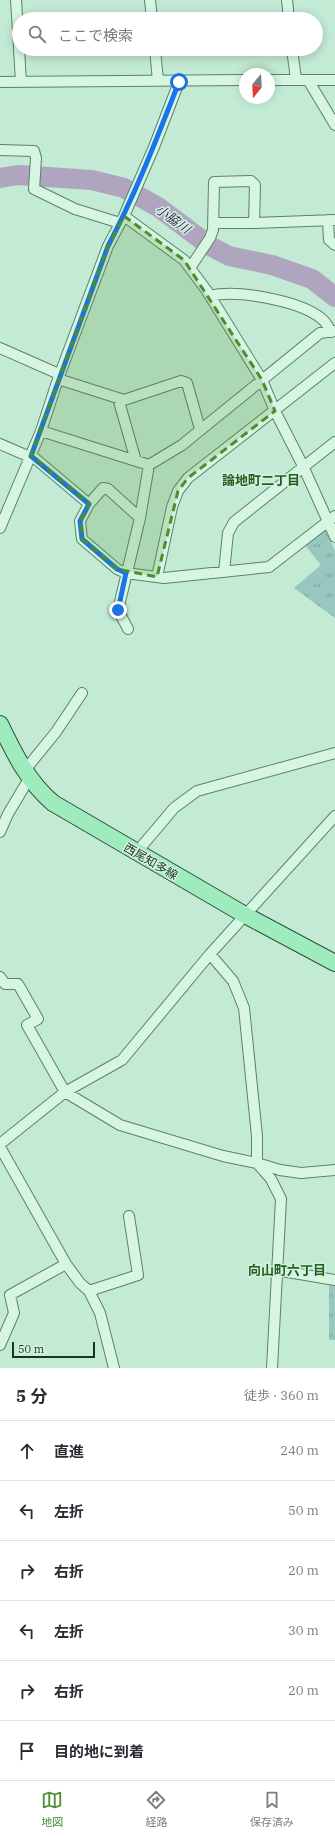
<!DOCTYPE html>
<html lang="ja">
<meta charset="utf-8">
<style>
:root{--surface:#fff;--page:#f7f7f7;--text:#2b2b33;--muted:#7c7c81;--line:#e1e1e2;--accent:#4b8e30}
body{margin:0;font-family:"IBM Plex Serif","Noto Sans JP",serif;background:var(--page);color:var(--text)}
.compass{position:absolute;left:239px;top:68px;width:36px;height:36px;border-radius:50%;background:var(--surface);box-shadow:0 2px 10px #0003;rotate:198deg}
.scale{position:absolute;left:12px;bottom:10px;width:83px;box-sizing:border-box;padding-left:4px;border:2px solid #1e3423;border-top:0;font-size:11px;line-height:14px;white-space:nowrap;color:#1e3423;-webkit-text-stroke:3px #d2f2e0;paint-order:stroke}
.stop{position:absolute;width:12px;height:12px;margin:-9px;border:3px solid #1a73e8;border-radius:50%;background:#fff}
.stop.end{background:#1a73e8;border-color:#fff;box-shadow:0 1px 4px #0008}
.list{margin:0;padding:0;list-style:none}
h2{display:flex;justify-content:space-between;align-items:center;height:52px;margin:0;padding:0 16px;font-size:17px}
h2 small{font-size:13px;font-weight:400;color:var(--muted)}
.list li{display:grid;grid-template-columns:26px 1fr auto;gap:12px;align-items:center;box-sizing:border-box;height:60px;padding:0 16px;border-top:1px solid var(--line)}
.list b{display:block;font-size:15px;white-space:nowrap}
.list em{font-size:13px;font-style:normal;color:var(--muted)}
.icon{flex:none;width:22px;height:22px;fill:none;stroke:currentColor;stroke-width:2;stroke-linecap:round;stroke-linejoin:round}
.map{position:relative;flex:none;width:335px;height:1368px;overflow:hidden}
.search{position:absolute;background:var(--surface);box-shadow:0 2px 10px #0003;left:12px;right:12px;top:12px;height:44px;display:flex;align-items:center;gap:10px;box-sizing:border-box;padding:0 14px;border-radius:22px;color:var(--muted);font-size:15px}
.sheet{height:412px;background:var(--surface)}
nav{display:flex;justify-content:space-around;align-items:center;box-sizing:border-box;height:56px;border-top:1px solid var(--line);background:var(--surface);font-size:11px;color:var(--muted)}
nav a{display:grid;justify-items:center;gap:2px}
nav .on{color:var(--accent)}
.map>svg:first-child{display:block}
</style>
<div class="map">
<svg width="335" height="1368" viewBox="0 0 335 1368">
<defs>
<pattern id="park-tufts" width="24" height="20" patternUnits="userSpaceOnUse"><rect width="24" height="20" fill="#98c7c0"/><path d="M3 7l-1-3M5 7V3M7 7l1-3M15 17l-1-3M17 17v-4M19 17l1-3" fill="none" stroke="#7ba29c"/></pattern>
</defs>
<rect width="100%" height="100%" fill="#c3ead4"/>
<path fill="url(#park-tufts)" d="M325,529L335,551V618L294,588L321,565L305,545Z
M329,1284H335V1340H329Z"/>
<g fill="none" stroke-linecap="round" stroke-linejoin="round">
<path stroke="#afa5be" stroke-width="20" d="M0,178L18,175L92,180L124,188L158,207L210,246L229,256L272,265L312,279L335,297"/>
<g stroke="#5b8365" stroke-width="12">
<path id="minor" d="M16,0L19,47
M150,0L152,19
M287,0L289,19
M19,49L21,82
M155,49L158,81
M292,49L296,79
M269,80H335
M308,80L335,125
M0,82L245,80
M0,150L34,151L36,158L34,189L75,209L120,223
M124,216L184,260L207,291L262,380L275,411L303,466L335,537
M328,220L329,240L335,245
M214,223H254L335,220
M190,268L210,238L213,230L214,182L251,181L255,185L254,223
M210,296C237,289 301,301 322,319C326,322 329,328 331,332
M0,348L59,374
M58,379L124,400L181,381L187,383L200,429
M118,398L136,461
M41,431L149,465L182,445L320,333L335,331
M0,444L30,457
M31,455L89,504L103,488L108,489L140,518
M89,504L80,521L82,539L117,569L126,573L164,578L269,567L335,516
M0,528L41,431L58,379L108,246L124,216L154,147L179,82
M224,572L228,533L234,522L335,442
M157,577L172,507L178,491L188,478L335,363
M128,629L118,610L140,518L149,465
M25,770L56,732L82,693
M0,832L8,814L30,777
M136,853L174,808L197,791L335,753
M210,954L233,981L244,1008L257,1136V1163L271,1179L281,1199L272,1368
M0,977L5,984H18L38,1019L27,1025L65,1092L120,1125L223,1156L257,1163L280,1170L301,1173L335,1170
M0,1144L65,1092L122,1060L210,954L335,816
M0,1147L66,1264L80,1283L89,1291L100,1313L114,1368
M276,1270L335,1280
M89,1291L138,1275L129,1216
M0,1345L14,1313L10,1295L66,1264"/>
</g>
<g stroke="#2f5136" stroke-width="18">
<path id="primary" d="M0,724C14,753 28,782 53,803L245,915L335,963"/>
</g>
<use href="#minor" stroke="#d6f6e3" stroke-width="10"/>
<use href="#primary" stroke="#9eebbd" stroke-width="16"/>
</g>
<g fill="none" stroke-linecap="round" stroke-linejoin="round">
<path stroke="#1a73e8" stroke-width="5" d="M118,610L126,573L117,569L82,539L80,521L89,504L31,456L108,246C136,193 157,138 179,82"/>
</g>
<path fill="#4b8e30" fill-opacity="0.2" stroke="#4b8e30" stroke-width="3" stroke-dasharray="8 5" stroke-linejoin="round" d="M124,216L184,260L262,380L275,411L188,478L178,491L157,577L117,569L82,539L80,521L89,504L31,455L108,246Z"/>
<g text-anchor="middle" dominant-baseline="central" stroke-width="3" stroke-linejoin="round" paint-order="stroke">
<g font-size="12" fill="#1e3423" stroke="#d2f2e0">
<text transform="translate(151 861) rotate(30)">西尾知多線</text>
</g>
<g font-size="13" font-style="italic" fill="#462f53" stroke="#d2f2e0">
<text transform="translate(173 219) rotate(36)">小脇川</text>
</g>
<g font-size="13" font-weight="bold" fill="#255e21" stroke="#d2f2e0">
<text x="261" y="480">論地町二丁目</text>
<text x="287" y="1270">向山町六丁目</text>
</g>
</g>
</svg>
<svg class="compass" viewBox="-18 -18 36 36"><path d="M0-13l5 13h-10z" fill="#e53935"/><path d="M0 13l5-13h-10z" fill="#7c7c81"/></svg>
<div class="scale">50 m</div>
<div class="stop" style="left:179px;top:82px"></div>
<div class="stop end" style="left:118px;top:610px"></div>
<div class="search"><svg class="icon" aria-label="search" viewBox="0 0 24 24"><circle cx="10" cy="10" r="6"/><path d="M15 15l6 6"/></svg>ここで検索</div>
</div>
<section class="sheet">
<h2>5 分<small>徒歩 · 360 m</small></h2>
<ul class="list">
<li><svg class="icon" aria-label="ahead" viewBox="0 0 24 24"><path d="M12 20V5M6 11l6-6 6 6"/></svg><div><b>直進</b></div><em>240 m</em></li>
<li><svg class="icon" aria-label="left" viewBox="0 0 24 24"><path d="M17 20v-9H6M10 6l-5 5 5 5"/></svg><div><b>左折</b></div><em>50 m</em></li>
<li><svg class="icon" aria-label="right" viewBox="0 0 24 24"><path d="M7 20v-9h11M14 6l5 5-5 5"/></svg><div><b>右折</b></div><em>20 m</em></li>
<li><svg class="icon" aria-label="left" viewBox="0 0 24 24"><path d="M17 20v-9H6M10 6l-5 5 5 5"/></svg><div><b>左折</b></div><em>30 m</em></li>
<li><svg class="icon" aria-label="right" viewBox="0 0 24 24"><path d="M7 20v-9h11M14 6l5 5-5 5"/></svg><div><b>右折</b></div><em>20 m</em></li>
<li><svg class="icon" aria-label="arrive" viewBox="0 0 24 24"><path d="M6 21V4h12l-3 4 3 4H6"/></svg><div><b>目的地に到着</b></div></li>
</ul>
</section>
<nav>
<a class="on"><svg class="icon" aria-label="map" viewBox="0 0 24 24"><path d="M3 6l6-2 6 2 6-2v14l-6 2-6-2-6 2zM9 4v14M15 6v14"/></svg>地図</a>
<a><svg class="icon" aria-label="directions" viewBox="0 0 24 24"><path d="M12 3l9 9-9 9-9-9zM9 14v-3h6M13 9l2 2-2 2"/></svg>経路</a>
<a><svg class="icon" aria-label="saved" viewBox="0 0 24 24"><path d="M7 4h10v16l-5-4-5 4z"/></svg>保存済み</a>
</nav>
